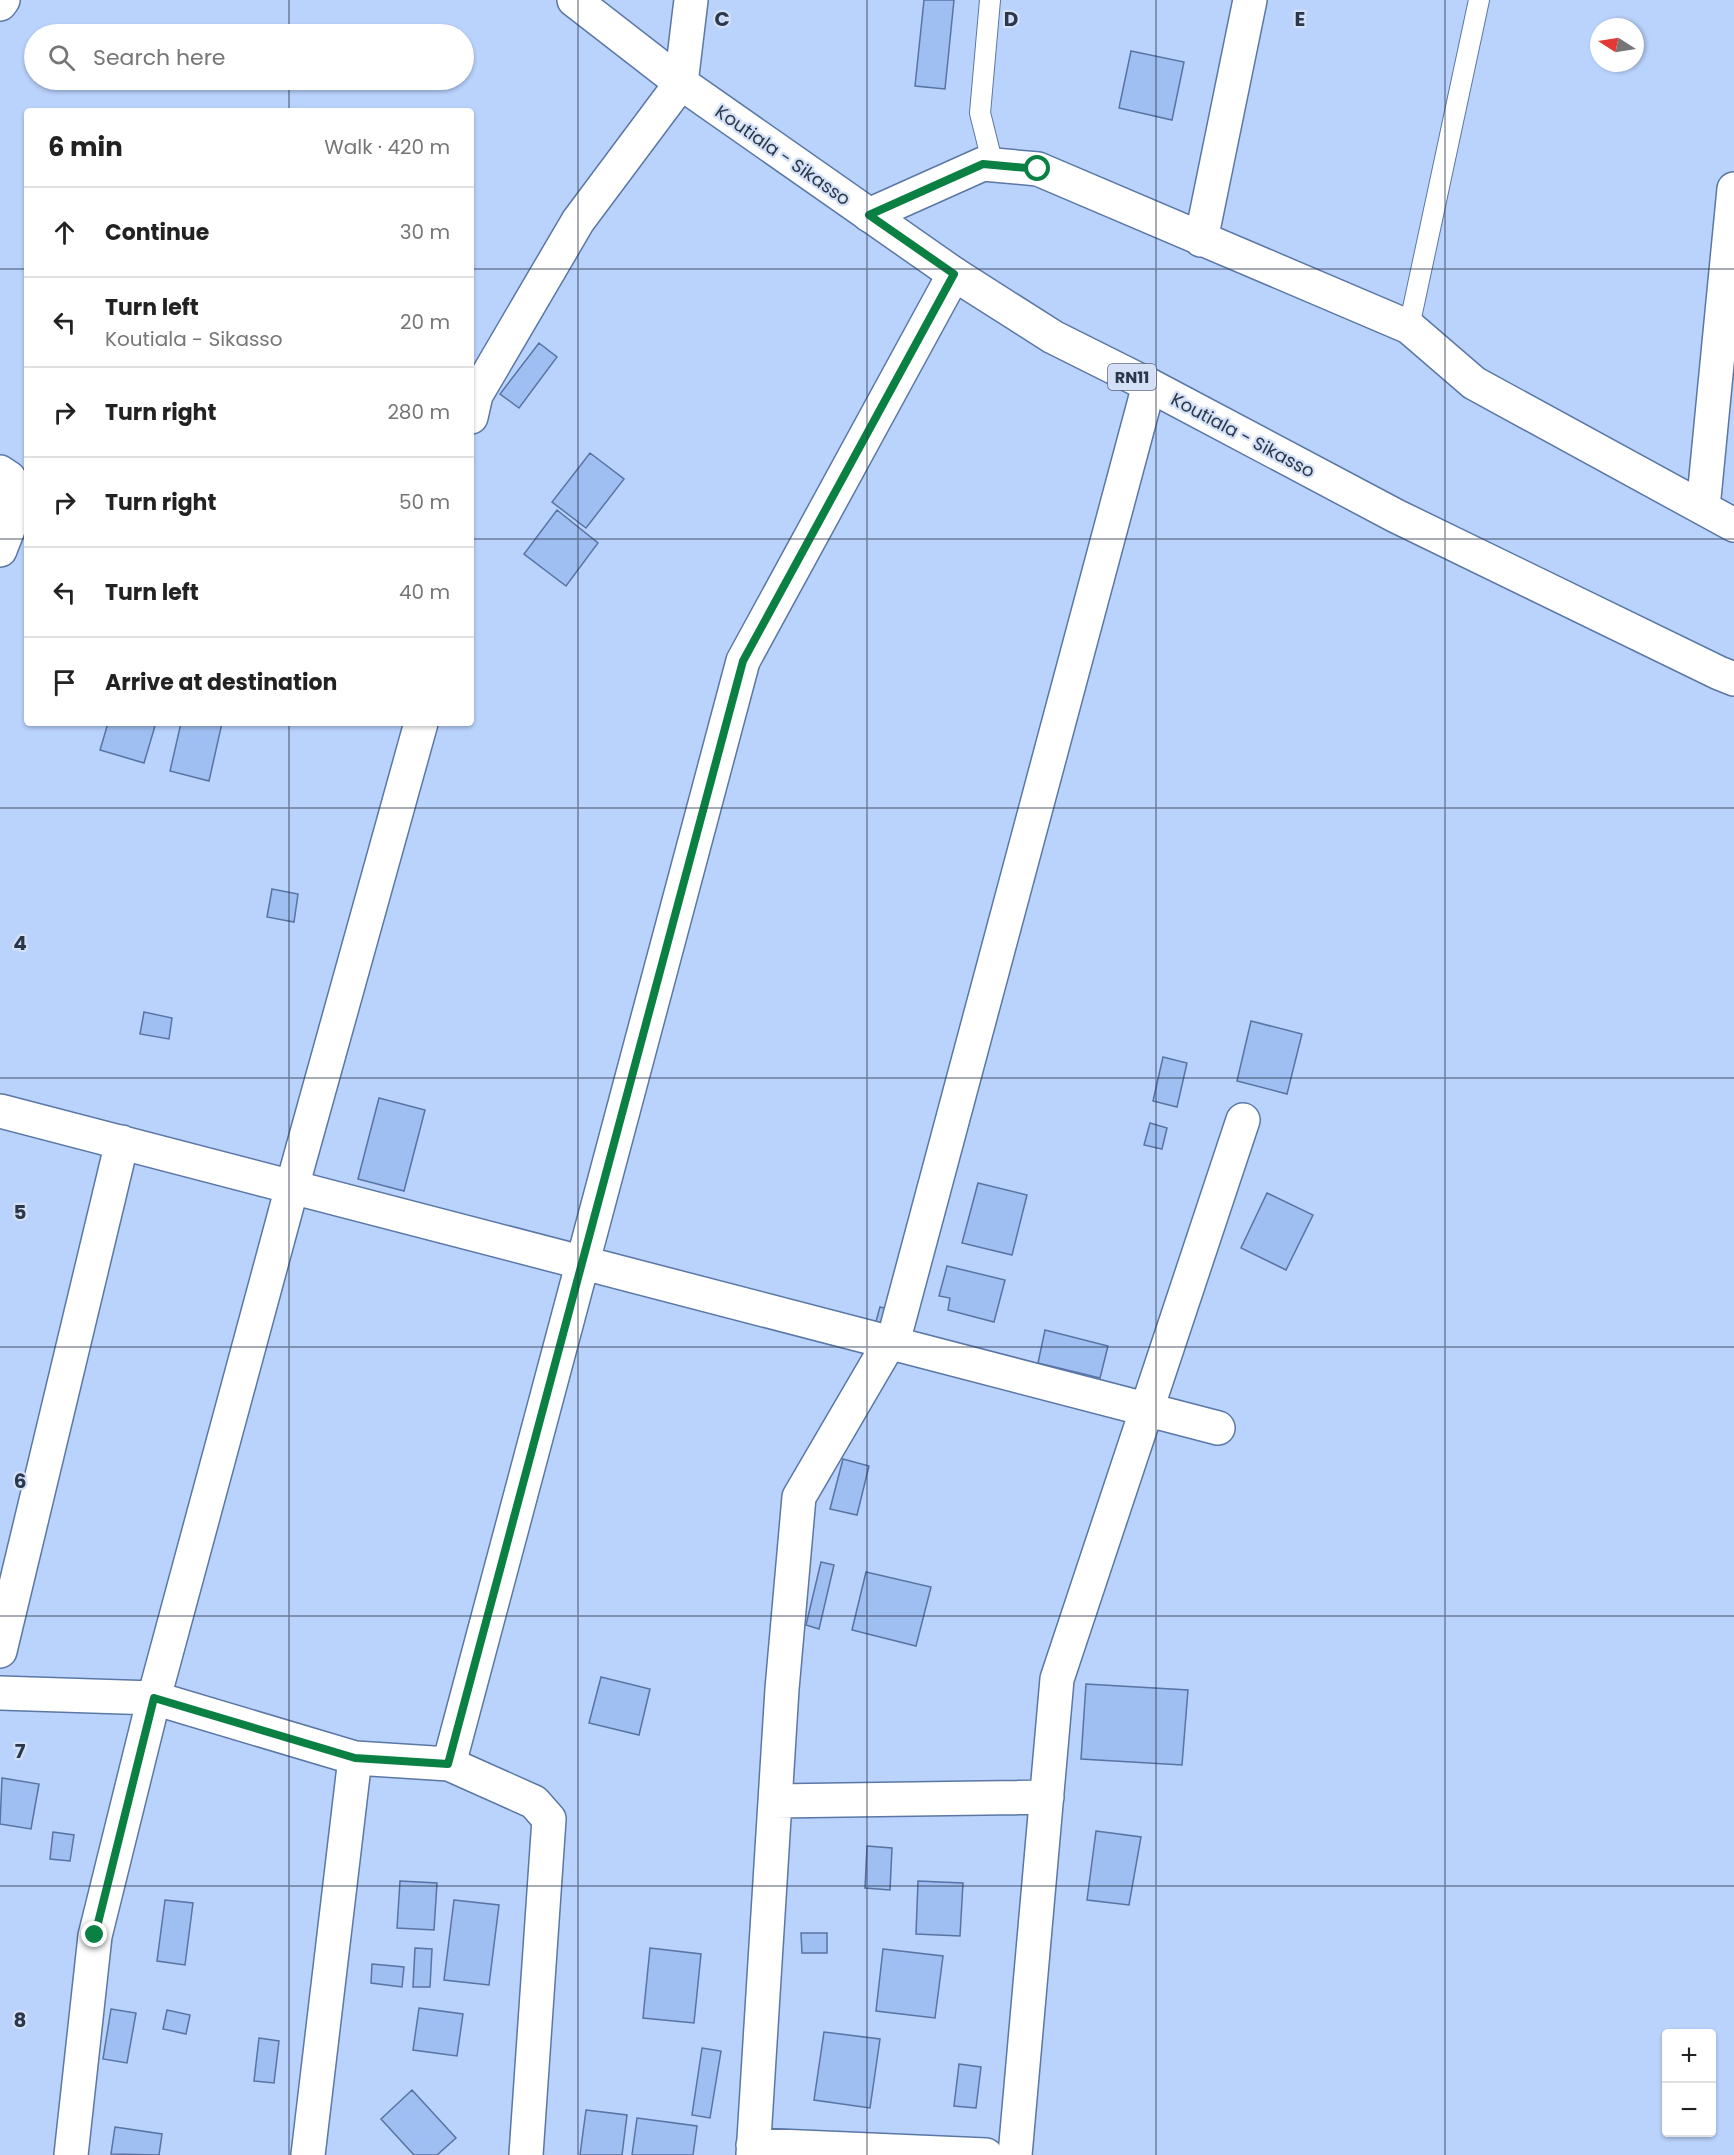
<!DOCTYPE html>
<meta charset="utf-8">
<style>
:root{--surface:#fff;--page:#f6f6f6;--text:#222;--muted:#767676;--line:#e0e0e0}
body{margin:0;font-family:Poppins,sans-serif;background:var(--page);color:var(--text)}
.controls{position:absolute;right:18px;bottom:18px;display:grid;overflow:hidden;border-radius:6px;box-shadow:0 2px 4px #0004}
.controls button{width:54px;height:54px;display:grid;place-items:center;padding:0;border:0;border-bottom:2px solid var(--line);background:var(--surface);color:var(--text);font:30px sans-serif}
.compass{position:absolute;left:1590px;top:18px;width:54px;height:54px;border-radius:50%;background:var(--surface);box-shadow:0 2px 4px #0004;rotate:282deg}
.stop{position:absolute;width:18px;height:18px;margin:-14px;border:4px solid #0b8043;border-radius:50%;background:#fff}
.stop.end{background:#0b8043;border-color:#fff;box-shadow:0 2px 6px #0008}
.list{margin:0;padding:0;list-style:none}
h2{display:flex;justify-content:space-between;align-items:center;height:78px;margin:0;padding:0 24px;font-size:26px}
h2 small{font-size:20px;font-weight:400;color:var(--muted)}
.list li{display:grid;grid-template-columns:39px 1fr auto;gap:18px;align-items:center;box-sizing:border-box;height:90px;padding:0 24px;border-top:2px solid var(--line)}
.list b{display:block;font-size:22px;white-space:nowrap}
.list p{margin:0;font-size:20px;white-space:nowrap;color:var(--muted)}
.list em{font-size:20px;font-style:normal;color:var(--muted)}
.icon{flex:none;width:33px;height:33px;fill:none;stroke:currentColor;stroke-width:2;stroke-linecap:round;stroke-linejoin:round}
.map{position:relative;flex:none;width:1734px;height:2155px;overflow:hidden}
.search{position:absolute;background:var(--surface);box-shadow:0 2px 4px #0004;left:24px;top:24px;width:450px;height:66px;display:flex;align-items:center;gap:15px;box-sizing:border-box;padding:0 21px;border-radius:33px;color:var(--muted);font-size:22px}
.panel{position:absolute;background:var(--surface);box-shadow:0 2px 4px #0004;left:24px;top:108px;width:450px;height:618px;border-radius:6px}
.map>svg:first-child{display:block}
</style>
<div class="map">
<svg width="1734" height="2155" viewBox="0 0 1734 2155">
<rect width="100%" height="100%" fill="#bad3fd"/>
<path fill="#9fbef1" stroke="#5874a3" stroke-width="1.5" d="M924,0H954L945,89L915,86Z
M1131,51L1184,62L1172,120L1119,108Z
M539,343L557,357L519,408L500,394Z
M590,453L624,479L586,528L552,502Z
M557,510L598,543L566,586L524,554Z
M108,723H147L155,726L144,763L100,750Z
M181,723H222L209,781L170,771Z
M272,889L298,894L294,922L267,917Z
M144,1012L172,1018L169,1039L140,1034Z
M1251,1021L1302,1034L1287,1094L1237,1081Z
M1163,1057L1187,1063L1177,1107L1153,1101Z
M379,1098L425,1110L404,1191L358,1179Z
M1150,1123L1167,1128L1162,1149L1144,1145Z
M978,1183L1027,1195L1012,1255L962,1243Z
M1267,1193L1313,1215L1286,1270L1241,1248Z
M947,1266L1005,1280L994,1322L948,1310L950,1298L939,1296Z
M880,1307L900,1312L896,1331L875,1325Z
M1045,1330L1108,1346L1100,1378L1038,1363Z
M843,1459L869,1466L857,1515L830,1509Z
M821,1562L834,1565L819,1629L806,1625Z
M866,1572L931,1587L916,1646L852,1630Z
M601,1677L650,1689L639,1735L589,1723Z
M1086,1684L1188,1690L1182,1765L1081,1759Z
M2,1778L39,1784L31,1829L0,1824Z
M1096,1831L1141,1837L1129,1905L1087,1900Z
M53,1832L74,1835L70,1861L50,1859Z
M867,1846L892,1848L890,1890L865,1888Z
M400,1881L437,1883L434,1930L397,1928Z
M918,1881L963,1883L960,1936L916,1934Z
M165,1900L193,1903L185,1965L157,1961Z
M454,1900L499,1905L489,1985L444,1980Z
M801,1933H827V1953H802Z
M415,1948L432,1949L430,1987H413Z
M650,1948L701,1954L694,2023L643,2018Z
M883,1949L943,1956L935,2018L876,2011Z
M372,1964L404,1967L402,1987L371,1983Z
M419,2008L463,2014L457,2056L413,2050Z
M111,2009L136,2013L127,2063L103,2059Z
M167,2010L190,2015L186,2034L163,2029Z
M824,2032L880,2039L870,2108L814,2100Z
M259,2038L279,2041L274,2083L254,2081Z
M702,2048L721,2051L710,2118L692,2115Z
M959,2064L981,2067L976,2108L954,2106Z
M412,2090L456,2138L437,2155H414L381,2119Z
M586,2110L627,2115L622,2155H580Z
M637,2118L697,2126L693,2155H632Z
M115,2127L162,2134L159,2155L111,2154Z"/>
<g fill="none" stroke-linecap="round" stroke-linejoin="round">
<g stroke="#5a77a6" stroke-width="22">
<path id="service" d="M990,0L980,113L993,165
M1409,327L1479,0"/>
</g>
<g stroke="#5a77a6" stroke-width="36">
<path id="minor" d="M0,4L3,0
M869,215L983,164L1038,169L1409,327L1474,383L1734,525
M1201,240L1250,0
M471,417L476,395L578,221L681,83L691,0
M0,472L9,478L14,514L0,550
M1703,508L1734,189
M0,1111L1218,1428
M0,1651L122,1142
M0,1693L154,1698L355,1758L449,1764L534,1802L549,1819L526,2155
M449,1764L743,661L954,274
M775,1801L1047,1797
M753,2145L986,2155
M71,2155L95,1936L154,1698L292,1187L421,723
M308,2155L355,1758
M753,2155L782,1689L799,1497L896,1331L1149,385
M1015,2155L1057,1679L1243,1120"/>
</g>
<g stroke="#5a77a6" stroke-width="36">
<path id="primary" d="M574,0L681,83L954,274L1053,337L1149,385L1396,516L1719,673L1734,679"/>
</g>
<use href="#service" stroke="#fff" stroke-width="20"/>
<use href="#minor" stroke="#fff" stroke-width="33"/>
<use href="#primary" stroke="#fff" stroke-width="33"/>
</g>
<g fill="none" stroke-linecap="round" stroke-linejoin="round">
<path stroke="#0b8043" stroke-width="8" d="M95,1935L154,1698L355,1758L448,1764L743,661L954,274L869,215L983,164L1038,169"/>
</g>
<path fill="none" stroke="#2b374c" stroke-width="1.5" stroke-opacity="0.55" d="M289,0V34M578,0V2155M867,0V2155M1156,0V2155M1445,0V2155M289,80V111M0,269H27M471,269H1734M0,539H27M471,539H1734M289,723V2155M0,808H1734M0,1078H1734M0,1347H1734M0,1616H1734M0,1886H1734"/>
<g text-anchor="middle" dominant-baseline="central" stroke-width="4.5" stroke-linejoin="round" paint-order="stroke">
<rect fill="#d3e0f5" stroke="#5d6a7f" stroke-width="1.5" x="1108" y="364" width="48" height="26" rx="4.5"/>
<g font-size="16" font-weight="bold" fill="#2b374c">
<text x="1132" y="377">RN11</text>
</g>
<g font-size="18" fill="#2b374c" stroke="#d3e0f5">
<text transform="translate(783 155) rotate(35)">Koutiala - Sikasso</text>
<text transform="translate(1243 435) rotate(28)">Koutiala - Sikasso</text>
</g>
</g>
<g font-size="20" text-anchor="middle" font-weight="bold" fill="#2b374c" stroke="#d3e0f5" stroke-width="4.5" stroke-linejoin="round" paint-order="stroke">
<text x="722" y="26">C</text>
<text x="1011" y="26">D</text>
<text x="1300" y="26">E</text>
<text x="20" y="950">4</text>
<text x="20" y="1219">5</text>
<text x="20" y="1488">6</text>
<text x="20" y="1758">7</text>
<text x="20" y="2027">8</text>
</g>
</svg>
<div class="controls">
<button>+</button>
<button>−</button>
</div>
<svg class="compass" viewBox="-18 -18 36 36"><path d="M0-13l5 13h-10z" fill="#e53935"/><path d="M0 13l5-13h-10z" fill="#767676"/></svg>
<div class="stop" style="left:1038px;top:169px"></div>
<div class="stop end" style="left:95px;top:1935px"></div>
<div class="search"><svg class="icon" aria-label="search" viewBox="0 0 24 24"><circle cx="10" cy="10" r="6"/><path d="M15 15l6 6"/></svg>Search here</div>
<section class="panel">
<h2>6 min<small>Walk · 420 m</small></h2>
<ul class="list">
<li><svg class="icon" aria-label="ahead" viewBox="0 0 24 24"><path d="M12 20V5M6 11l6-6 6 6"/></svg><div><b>Continue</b></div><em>30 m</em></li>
<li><svg class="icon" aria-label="left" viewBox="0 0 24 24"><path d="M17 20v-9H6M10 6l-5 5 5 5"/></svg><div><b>Turn left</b><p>Koutiala - Sikasso</p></div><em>20 m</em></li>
<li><svg class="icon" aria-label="right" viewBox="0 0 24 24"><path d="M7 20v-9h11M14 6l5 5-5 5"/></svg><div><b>Turn right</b></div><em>280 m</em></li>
<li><svg class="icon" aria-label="right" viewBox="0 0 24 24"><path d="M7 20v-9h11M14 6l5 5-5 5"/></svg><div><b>Turn right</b></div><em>50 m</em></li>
<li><svg class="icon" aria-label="left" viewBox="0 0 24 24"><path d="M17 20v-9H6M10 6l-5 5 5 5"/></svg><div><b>Turn left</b></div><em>40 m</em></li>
<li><svg class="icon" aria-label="arrive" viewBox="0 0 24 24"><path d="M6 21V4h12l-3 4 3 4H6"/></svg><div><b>Arrive at destination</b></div></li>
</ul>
</section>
</div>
